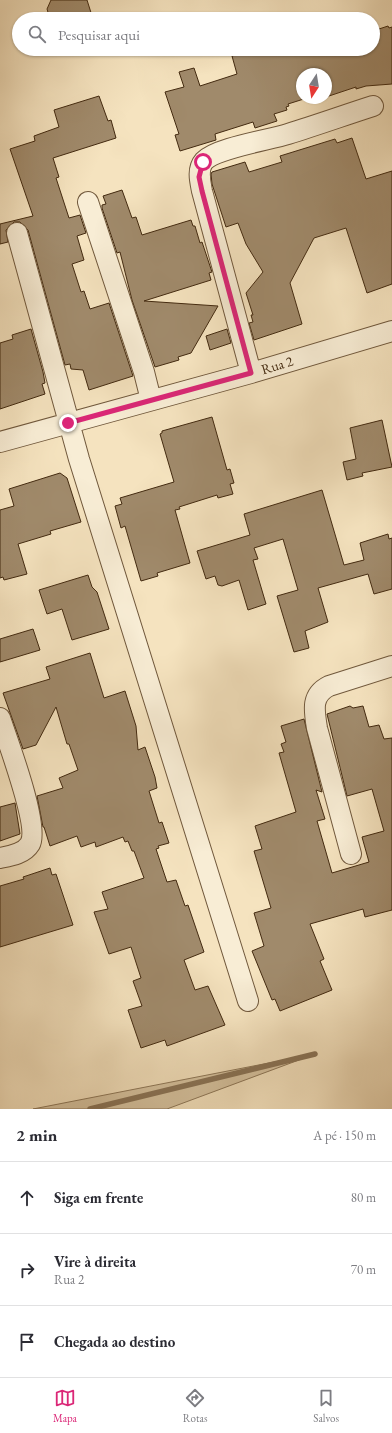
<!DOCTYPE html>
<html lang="pt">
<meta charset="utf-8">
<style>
:root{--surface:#fff;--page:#f2f2f3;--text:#2b2b33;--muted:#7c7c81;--line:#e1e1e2;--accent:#db2777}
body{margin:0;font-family:"EB Garamond",serif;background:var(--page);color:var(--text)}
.compass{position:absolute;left:296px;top:68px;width:36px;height:36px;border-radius:50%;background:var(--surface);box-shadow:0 1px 3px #0004;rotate:192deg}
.stop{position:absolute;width:12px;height:12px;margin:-9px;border:3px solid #db2777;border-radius:50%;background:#fff}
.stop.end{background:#db2777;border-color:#fff;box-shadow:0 1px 4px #0008}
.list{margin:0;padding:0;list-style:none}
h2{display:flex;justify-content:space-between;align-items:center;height:52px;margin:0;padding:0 16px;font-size:17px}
h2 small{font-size:13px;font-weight:400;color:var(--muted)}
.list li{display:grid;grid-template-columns:26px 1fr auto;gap:12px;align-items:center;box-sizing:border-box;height:72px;padding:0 16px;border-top:1px solid var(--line)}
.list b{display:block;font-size:15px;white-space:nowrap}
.list p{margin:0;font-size:13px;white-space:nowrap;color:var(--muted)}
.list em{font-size:13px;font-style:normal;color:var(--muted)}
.icon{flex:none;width:22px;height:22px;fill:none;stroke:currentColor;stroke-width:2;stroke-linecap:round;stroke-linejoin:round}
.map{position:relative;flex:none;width:392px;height:1109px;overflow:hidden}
.search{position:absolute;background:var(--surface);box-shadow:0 1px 3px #0004;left:12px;right:12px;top:12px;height:44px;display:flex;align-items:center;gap:10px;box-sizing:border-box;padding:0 14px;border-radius:22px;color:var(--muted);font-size:15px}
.sheet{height:268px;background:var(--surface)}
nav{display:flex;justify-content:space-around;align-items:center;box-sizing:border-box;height:56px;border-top:1px solid var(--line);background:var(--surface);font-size:11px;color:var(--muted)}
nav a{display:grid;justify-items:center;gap:2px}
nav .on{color:var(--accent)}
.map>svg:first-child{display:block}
</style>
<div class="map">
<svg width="392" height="1109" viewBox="0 0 392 1109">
<rect width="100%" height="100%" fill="#f5e3bf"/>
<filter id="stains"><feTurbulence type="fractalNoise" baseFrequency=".005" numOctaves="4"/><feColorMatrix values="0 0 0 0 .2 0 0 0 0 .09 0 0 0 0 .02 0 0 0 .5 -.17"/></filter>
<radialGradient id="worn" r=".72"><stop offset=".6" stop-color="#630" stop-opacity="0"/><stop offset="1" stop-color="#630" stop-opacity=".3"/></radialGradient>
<path fill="#d7c4a1" stroke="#8d7758" d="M315,1054L167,1109H33Z"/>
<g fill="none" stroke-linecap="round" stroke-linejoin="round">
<path stroke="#897356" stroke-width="5.5" d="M90,1109L315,1054"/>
</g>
<path fill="#a08a6b" stroke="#432a10" d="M51,0H87L93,19H50L47,9Z
M388,26L389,28L392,27V84L366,86L356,89V87L326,97V74H302V98H307L288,104L289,106L286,107L287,110L274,114L277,121L255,128L253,122L215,134L216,140L180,151L175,135L179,134L165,92L184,87L179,72L194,68L200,86L237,74L232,56L257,49H373V31Z
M99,96L108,121L111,120L116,138L53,158L59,177L56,178L69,218L80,215L86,233L77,236L84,260L72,264L81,292L84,291L90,309L109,303L133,376L89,390L83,370L71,369L70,364L65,365L28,230L20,222H14L6,230L8,242L0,244V224L33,216L10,149L35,141L34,136L59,127L54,110Z
M352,138L366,179L392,171V284L367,293L346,228L314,238L290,283L302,324L254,340L249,323L253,322L251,315H253L246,293L263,272L246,244L238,223L226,227L212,184L211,174L212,172L245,162L249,172L282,162L280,156L335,139L337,143Z
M122,190L132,218L136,217L142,235L191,220L193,226H195L200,243L202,242L212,272L209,273L211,280L144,301L218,306L191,353L178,357L179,360L155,367L132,300L120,252L117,253L102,208V205L106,204L103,196Z
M31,329L43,372L45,383L42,384L45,394L0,409V343L13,339L12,335Z
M227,329L231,343L210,350L206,336Z
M212,417L227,470L230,469L234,483L230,484L233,494L218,498L217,495L179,507L180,509L175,510L190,563L157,573L158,576L141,581L125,526L121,528L115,506L122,504L120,498L174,482L160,434L162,433V431Z
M382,420L392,467L362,473L363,476L347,480L343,462L356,459L350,428Z
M60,473L67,478L81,522L50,531L51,534L18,544L27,574L4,580L3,577L0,578V510L14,506L9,489Z
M322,490L344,565L364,560L360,543L388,534L389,539L392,538V589L374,594L368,574L318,588L328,622L305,631L309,648L294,652L277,596L298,590L283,539L254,548L258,559L253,560L266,604L248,610L239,580L222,586L218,585L215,576L206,579L197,551L250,535L244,514Z
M88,575L92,587L97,592L109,629L72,640L62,609L47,614L39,590Z
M33,629L40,650L0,662V639Z
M90,653L104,698L125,691L136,726L138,750L145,747L155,777L157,788L149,791L159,823L162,822L169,843L158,846L159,848L156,849L167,882L176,880L185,906L188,905L204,952L184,960L195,990L208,986L225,1025L167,1046L165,1040L141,1048L128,1010L142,1006L133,981L141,978L131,947L109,954L94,912L108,909L102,892L144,878L134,851H132L128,841L125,842L123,837L96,847L95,842L81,847L77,836L50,846L44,827H43L37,796L63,788L59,778L78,770L69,744H67L56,707L36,745L23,749L3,693L50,679L46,667Z
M350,706L353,708L363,706L369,727L379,725L384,739L392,738V910L365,917L363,909L310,924L324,959L320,961L332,990L280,1011L275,999L272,1000L252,951L264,946L254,913L271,908L254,851L262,849L255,826L296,812L279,753L284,752L281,744L286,742L281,726L304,719L322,792L316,790L325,819L317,821L332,873L369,862L362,837L384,831L372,789L347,796L327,714Z
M15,803L20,834L0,841V807Z
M50,868L52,875L56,874L73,925L0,947V886L24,879L23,877Z"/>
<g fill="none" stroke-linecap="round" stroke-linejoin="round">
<g stroke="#70583c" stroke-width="22">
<path id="street" d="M88,202L144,372L151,400
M17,233L79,459L248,1001
M251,373L202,191C200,181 197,169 204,161C216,148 269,140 288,134C317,125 345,115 373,106
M0,442L251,373L392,331
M0,718C7,739 40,827 30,844C24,854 10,856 0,858
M351,854L317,728C314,710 311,695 329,686L392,666"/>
</g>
<use href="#street" stroke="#f8edd5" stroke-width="20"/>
</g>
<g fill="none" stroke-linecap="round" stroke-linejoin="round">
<path stroke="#db2777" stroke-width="5" d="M68,423L251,373L202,191L199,177L203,162"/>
</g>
<g text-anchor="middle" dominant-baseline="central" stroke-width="3.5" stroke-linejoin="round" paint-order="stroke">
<g font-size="14" fill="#432a10" stroke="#f8edd5">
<text transform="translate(277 365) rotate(-17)">Rua 2</text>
</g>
</g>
<rect width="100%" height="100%" filter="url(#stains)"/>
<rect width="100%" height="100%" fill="url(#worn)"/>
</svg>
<svg class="compass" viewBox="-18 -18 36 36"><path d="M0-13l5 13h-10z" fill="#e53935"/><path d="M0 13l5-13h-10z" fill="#7c7c81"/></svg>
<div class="stop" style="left:203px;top:162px"></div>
<div class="stop end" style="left:68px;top:423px"></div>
<div class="search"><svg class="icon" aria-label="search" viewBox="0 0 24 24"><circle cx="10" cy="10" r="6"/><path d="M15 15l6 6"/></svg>Pesquisar aqui</div>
</div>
<section class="sheet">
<h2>2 min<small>A pé · 150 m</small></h2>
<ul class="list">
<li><svg class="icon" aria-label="ahead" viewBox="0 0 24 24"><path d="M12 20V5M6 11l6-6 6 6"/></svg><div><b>Siga em frente</b></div><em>80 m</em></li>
<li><svg class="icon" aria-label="right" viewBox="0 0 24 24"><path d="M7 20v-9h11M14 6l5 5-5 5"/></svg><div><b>Vire à direita</b><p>Rua 2</p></div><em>70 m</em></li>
<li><svg class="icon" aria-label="arrive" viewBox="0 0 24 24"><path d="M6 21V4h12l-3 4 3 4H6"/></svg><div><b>Chegada ao destino</b></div></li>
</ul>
</section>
<nav>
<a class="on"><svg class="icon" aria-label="map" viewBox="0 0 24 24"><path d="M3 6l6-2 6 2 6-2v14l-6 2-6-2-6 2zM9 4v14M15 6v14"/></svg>Mapa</a>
<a><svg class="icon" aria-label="directions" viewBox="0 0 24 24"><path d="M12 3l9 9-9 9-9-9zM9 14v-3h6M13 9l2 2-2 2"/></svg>Rotas</a>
<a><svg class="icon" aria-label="saved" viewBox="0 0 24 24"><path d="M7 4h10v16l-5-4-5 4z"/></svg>Salvos</a>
</nav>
